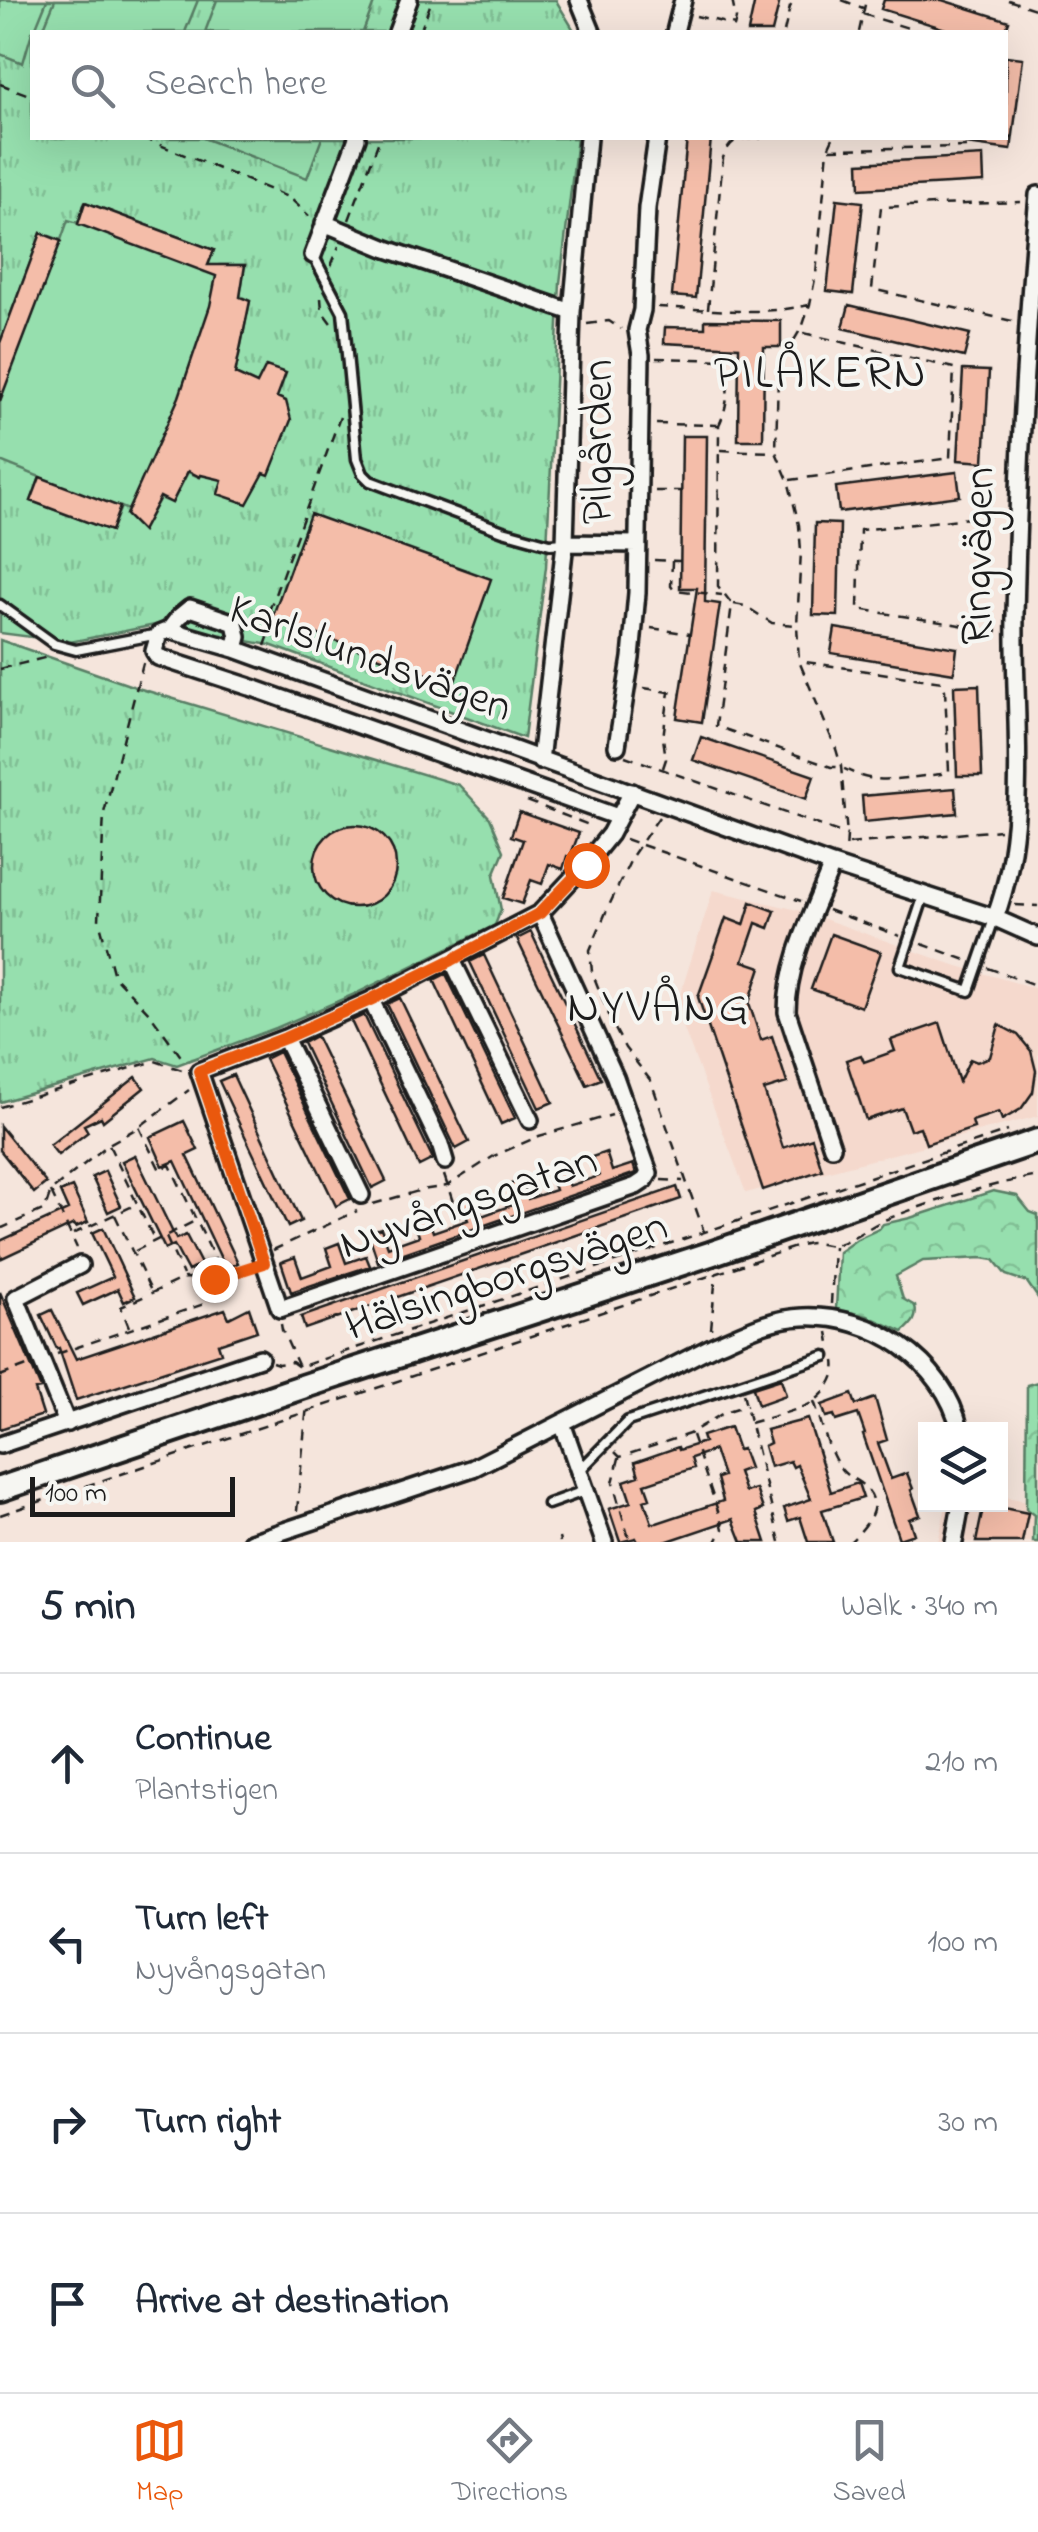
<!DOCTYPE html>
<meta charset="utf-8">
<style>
:root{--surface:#fff;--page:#f2f2f3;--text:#1f2937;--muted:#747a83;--line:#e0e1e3;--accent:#ea580c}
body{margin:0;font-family:"Indie Flower",sans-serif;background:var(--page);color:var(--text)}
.controls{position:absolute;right:30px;bottom:30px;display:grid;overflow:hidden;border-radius:0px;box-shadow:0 10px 40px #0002}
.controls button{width:90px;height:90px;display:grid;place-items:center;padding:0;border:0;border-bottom:2px solid var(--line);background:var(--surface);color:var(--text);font:50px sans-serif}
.scale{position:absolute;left:30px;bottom:25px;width:205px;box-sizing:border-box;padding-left:10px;border:5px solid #1c1c1c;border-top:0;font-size:28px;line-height:35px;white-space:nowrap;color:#1c1c1c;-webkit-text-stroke:8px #f6f6f2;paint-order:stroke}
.stop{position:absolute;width:30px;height:30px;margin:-22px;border:8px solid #ea580c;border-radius:50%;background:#fff}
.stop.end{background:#ea580c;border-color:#fff;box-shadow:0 2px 10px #0008}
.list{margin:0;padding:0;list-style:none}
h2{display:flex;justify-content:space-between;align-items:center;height:130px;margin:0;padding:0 40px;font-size:42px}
h2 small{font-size:32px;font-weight:400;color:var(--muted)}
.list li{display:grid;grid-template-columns:65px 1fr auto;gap:30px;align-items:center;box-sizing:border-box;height:180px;padding:0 40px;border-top:2px solid var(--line)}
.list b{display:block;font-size:38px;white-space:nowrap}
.list p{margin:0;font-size:32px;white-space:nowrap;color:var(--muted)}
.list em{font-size:32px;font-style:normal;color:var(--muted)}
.icon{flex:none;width:55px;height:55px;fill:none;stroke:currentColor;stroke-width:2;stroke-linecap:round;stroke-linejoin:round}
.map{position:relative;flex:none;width:1038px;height:1542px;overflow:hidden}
.search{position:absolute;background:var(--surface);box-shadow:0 10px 40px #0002;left:30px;right:30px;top:30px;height:110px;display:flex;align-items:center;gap:25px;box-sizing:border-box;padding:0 35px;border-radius:0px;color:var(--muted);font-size:38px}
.sheet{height:850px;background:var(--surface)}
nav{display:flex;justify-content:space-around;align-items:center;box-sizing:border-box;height:140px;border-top:2px solid var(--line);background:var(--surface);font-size:28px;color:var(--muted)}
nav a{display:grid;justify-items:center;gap:5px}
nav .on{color:var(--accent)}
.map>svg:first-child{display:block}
</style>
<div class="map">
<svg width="1038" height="1542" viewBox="0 0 1038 1542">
<defs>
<pattern id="forest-crowns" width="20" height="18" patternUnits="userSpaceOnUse" patternTransform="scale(2.5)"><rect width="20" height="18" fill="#96dfae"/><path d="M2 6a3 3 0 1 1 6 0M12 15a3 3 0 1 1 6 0" fill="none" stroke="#81bf95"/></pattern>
<pattern id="park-tufts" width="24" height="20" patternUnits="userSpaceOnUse" patternTransform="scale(2.5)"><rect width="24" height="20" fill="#96dfae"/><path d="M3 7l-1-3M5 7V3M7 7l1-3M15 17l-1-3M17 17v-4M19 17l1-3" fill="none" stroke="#81bf95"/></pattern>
</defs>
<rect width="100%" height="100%" fill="#f5e5dc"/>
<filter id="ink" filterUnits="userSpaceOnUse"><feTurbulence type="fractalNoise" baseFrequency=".01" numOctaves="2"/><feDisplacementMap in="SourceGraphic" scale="20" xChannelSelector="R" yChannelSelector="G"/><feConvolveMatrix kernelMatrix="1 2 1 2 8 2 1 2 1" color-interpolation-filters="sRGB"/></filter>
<g filter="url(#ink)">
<path fill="#f5d9cd" d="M713,890L802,911L951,964L1038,989V1116L746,1193L676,1008Z
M1001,1496L1038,1503V1542H938L946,1505L1000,1504Z"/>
<path fill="url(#forest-crowns)" stroke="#597e65" stroke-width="2.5" d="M993,1191L1017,1196L1030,1212L1038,1215V1298L1027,1282L1006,1275L994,1260L982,1258L923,1261L896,1276L903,1299L915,1306C918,1319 912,1324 903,1332L867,1316L836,1309L839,1252L857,1239L879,1229L883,1224L910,1218Z
M1038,1382V1542H1033L1034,1515L1026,1509L1027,1385Z"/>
<path fill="url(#park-tufts)" stroke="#597e65" stroke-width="2.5" d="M0,0H556L558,4L575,32H32V138H577L560,283L546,567L524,738L270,645L155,625L70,642L0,633Z
M0,640L141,689L459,785L490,818L504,851L494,875L501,910L495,925L357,993L276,1028L177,1065L155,1058L0,1102Z"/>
<path fill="#96dfae" stroke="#597e65" stroke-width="2.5" d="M0,0H47L34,32H32L23,63L0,54Z
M55,0H198L185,32H42Z
M217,0H375L363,32H205Z
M203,138H322L307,178Z
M85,202L214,250L206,271L219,265H245L240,296L250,301L235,375L201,475L199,477L188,472L172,503L160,498L142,531L126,515L128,510L121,507L111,531L31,501L40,477L0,461V343L41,233L61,240L68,220L78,223Z"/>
<path fill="#f4bda9" stroke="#1c1c1c" stroke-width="2.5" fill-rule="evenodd" d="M755,0H780L772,32H748Z
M884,0H942L1009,21L1005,32H955L881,9Z
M1006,56L1023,58L1011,150L966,144L967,138H1012L1006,137Z
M687,138H711L696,298L672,296Z
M983,156L984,182L860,189L859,163Z
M837,199L863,202L853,294L827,291Z
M85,202L214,250L208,265H245L240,297L250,301L235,374L257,384L266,366L286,373L277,397L286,401L291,420L269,475L264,473L247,504L218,494L222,480L201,475L200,477L188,471L172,503L160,497L142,531L126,515L179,397L210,306L216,276L78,224Z
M41,233L61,241L0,401V343Z
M849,305L970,334L964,357L843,328Z
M705,320L781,321V347H764L763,440H738L739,347L664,343L665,327L705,328Z
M963,370L989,371L984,462L958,460Z
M682,436H707L705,602L720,604L702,722L677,718L697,588H680Z
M957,472L960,496L839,512L836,487Z
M40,477L120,507L111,531L31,501Z
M310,514L491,579L454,684L272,618Z
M815,523L840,524L838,616L813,615Z
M835,628L957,648L954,673L831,653Z
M979,685L982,776H957L954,686Z
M701,737L814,776L806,799L693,760Z
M955,788L957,813L864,822L862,796Z
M519,812L579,833L570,857L567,856L563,869L549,864L542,884L531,880L522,904L503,898L523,840L511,836Z
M314 866a41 41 0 1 1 82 0a41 41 0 1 1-82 0Z
M751,902L775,911L769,928L756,923L743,961L761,967L749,1003L761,1040L772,1036L787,1083L764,1090L783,1148L812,1138L822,1170L763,1190L698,997L726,918L744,925Z
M531,932L601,1079L587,1085L517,939Z
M831,934L881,952L861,1007L811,989Z
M484,955L553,1102L539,1108L470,962Z
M446,974L515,1118L501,1124L434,980Z
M400,998L469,1142L456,1149L387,1004Z
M364,1015L433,1159L419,1166L351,1021Z
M940,1023L959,1082L970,1059L977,1062L990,1057L999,1025L1018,1035L1031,1051L1036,1071L1033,1092L1021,1109L1002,1120L999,1112L972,1121L974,1128L926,1144L920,1127L910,1130L902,1108L866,1120L846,1060L861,1055L864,1062L895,1051L891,1040Z
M316,1036L386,1181L372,1188L303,1043Z
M279,1052L350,1199L336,1206L265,1059Z
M233,1075L301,1221L288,1227L219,1081Z
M136,1077L144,1088L103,1121L101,1117L84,1125L88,1132L58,1155L50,1145Z
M184,1121L198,1150L187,1155L238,1263L226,1269L175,1161L163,1166L150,1137Z
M0,1126L46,1183L34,1193L0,1150Z
M606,1152L612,1171L633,1164L636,1173L378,1262L368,1232L381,1228L388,1247L419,1236L413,1217L426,1212L433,1232L468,1220L461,1201L475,1196L482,1216L515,1204L508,1185L522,1180L528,1199L555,1190L549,1171L563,1166L569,1186L599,1176L592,1157Z
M135,1155L176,1239L186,1235L201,1264L188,1271L174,1245L165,1249L122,1161Z
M105,1171L121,1206L108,1212L92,1177Z
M72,1187L88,1222L76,1227L74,1224L0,1259V1241L68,1210L60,1192Z
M677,1187L681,1199L305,1329L301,1317Z
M103,1228L135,1297L124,1302L118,1289L83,1305L77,1293L113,1277L92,1233Z
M339,1243L346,1263L366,1256L370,1266L291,1292L281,1262L295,1257L302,1277L332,1266L326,1248Z
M0,1292L41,1389L35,1390L43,1415L0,1429Z
M249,1308L257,1331L218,1344L221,1353L76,1400L59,1348L57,1349L41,1315L52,1310L76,1359L225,1309L229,1318Z
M781,1379L786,1395L758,1405L753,1388Z
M852,1394L856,1405L875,1398L887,1440L878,1443L891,1479L907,1473L913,1489L911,1490L920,1515L909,1519L914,1534L899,1539L863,1435L865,1434L858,1414L836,1421L834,1415L826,1417L822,1405Z
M808,1419L831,1492L858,1483L863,1498L822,1510L833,1542H808L800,1517L788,1521L784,1508L811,1499L797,1465L793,1467L790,1461L770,1467L764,1446L770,1443L766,1430Z
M730,1427L738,1450L742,1449L749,1468L738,1472L745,1492L756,1489L763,1509L756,1512L766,1542H742L733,1519L665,1542H638L636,1538L620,1542L609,1509L631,1502L624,1481L639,1476L635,1462L678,1447L679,1450L704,1442L702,1436ZM714,1450L723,1476L717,1478L723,1501L657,1523H652L644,1500L650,1498L645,1484L694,1468L691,1458Z
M984,1504L1028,1513L1022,1542H976Z"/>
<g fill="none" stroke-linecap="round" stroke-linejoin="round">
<g stroke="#1c1c1c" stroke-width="15">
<path id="service" d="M313,255L343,312L357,459L363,474L370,481L503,531L550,544L565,543
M0,605L54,644L76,650L159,634
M924,895L900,967L969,991L994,919
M580,1470L628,1421L825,1356
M548,1504L587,1490"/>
</g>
<g stroke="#1c1c1c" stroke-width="22">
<path id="minor" d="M579,0L592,32
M397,32L409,0
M675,32L683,0
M324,223L387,249L572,312
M313,255L357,138
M565,543L637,544
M169,630L179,617L190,608L235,623L238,637L235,649
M617,746L631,658L637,593L641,355L637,330L642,310L647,208L657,138
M540,761L565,543L572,312L588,138
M618,817L250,687L158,657L154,651L159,634L169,630L235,649L832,865L995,918L1038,937
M832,865C814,911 787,962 787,1012L832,1147
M540,913L615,1077L649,1173L645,1180L636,1186L280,1309L199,1071L285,1038L371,1000L540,913L585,865L610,834L632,792
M995,918C1031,823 1013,713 1015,614C1018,474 1026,334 1038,195
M452,960L530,1120
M371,1000L440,1144L445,1161
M285,1038L361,1195
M67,1423L16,1298L80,1265
M562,1423L604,1542
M0,1445L260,1358
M251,1542L473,1468L715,1345C743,1333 771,1318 803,1317C872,1314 944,1360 960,1430
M954,1542L961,1504"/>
</g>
<g stroke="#1c1c1c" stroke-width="30">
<path id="secondary" d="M0,1489L302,1387L710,1254L1038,1141"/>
</g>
<path stroke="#1c1c1c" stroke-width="2.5" stroke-dasharray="10 8" stroke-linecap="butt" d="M732,0L736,19L733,32
M842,0L863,8
M1008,0L1038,10
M863,14L921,32
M696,16L735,25
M420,32L432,0
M784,32L790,7L795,0
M859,32L866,0
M0,84L32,96
M143,138L290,198L309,216
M833,138L828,149L816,274L810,304L803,325L789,349L778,374L776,452L788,480L799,525L801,551L797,625L799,661L836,749L841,766L847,835L846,854
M830,149L973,147L974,138
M349,220L380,138
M331,266L339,246
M321,298L322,311L333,326
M658,307C708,309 760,316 809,305
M708,309L723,158C731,138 739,137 759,140L760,138
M1012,321L872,289L881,207L1021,202
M587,324L609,321L621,329
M656,358L723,360C730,380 729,405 719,425L718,586L732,604L716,726L831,767C845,766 851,774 864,777C887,783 917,776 941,774L949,771L945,690L942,682L799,661
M656,424L718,425
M721,450L773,452
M790,480L950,458L954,368L799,332
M655,491H681
M654,560L680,561
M672,561L671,586L674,590L722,595
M734,604L745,606L772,623L796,625
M651,628L690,634
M998,631L858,609L860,530L1005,514
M265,646L271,629L270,608L340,417
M143,663L104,813L99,920L114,976L151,1015L185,1062
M0,669L52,656
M644,688L681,694
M625,756L847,835
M663,768L666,759L663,738L669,692
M527,801L594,827
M659,817L633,855L606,912L590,950L592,972L613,1025L625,1048L651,1081L704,1232
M625,839L801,901
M849,844L1000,830
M1015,905L1038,906
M828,910L900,936
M922,944L966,960
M988,968L1038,986
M0,1107L155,1061L182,1070
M139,1127L160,1170L170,1165L223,1276
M109,1145L155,1241
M444,1175L462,1229
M661,1180L683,1181
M51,1192L77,1248
M373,1204L422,1190L447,1186L494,1156L539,1136L612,1115
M115,1215L151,1291
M0,1229L45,1209L51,1191L109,1144L139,1127L189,1090
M73,1234L137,1204
M166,1237L183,1275
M273,1250L357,1211
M135,1251L195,1221
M831,1304L834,1247
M281,1324L282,1330L299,1367
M129,1327L121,1307L184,1278L214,1279L248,1268
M711,1329L716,1273
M828,1332L831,1348
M57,1354L204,1304L209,1279
M272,1362L278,1364L292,1362L299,1367L1008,1131
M0,1376L27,1366
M743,1393L780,1542
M814,1401C821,1421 828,1452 841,1469C846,1476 853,1478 860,1483C888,1503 867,1525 850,1542
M750,1423C766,1418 801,1410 813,1402C826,1393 838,1376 835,1361
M692,1435L720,1517L723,1529L716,1542
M615,1452L620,1457L689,1434L725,1412L747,1405
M619,1458L613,1483L630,1542
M297,1511L307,1405
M0,1515L801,1245C818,1239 826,1249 838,1244C855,1238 870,1226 887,1219C936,1200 987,1185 1038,1176
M559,1538L560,1542"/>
<use href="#service" stroke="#f6f6f2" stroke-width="8"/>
<use href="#minor" stroke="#f6f6f2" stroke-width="15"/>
<use href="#secondary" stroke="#f6f6f2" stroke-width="22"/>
</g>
</g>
<g fill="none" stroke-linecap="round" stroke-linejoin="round" filter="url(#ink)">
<path stroke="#ea580c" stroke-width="12" d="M214,1279L264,1263L199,1071L285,1038L370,1000L452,960L540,913L586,865"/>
</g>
<g text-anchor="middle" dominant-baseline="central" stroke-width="8" stroke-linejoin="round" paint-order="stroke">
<g font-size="45" fill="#1c1c1c" stroke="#f6f6f2">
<text transform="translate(600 442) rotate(-90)">Pilgården</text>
<text transform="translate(980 556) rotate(-89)">Ringvägen</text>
<text transform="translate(370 660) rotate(20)">Karlslundsvägen</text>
<text transform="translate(469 1204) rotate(-19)">Nyvångsgatan</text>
<text transform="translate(507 1278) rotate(-18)">Hälsingborgsvägen</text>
</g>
<g font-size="48" letter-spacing="2.5" fill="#1c1c1c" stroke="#f6f6f2">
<text x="821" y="375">PILÅKERN</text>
<text x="659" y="1009">NYVÅNG</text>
</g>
</g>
</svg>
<div class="controls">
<button><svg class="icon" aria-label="layers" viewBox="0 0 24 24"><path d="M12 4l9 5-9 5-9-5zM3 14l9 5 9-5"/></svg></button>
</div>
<div class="scale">100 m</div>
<div class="stop" style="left:586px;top:865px"></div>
<div class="stop end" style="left:214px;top:1279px"></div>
<div class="search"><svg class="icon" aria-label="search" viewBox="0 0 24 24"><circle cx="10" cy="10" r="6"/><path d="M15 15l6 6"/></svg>Search here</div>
</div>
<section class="sheet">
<h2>5 min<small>Walk · 340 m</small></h2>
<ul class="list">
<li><svg class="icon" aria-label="ahead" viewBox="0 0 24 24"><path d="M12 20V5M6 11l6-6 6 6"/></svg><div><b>Continue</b><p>Plantstigen</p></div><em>210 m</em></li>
<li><svg class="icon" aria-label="left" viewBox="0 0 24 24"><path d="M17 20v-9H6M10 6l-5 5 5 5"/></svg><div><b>Turn left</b><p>Nyvångsgatan</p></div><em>100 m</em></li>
<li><svg class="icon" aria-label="right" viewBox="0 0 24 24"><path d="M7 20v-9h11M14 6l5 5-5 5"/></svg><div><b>Turn right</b></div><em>30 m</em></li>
<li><svg class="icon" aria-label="arrive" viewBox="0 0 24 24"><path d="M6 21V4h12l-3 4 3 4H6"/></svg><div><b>Arrive at destination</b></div></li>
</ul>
</section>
<nav>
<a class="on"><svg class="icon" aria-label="map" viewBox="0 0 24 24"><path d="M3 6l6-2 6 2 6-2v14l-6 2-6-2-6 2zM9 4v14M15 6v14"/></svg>Map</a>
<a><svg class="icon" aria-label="directions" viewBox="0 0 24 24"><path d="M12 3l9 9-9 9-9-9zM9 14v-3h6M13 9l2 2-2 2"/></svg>Directions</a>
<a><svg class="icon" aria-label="saved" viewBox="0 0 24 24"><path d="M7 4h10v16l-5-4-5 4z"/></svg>Saved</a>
</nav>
